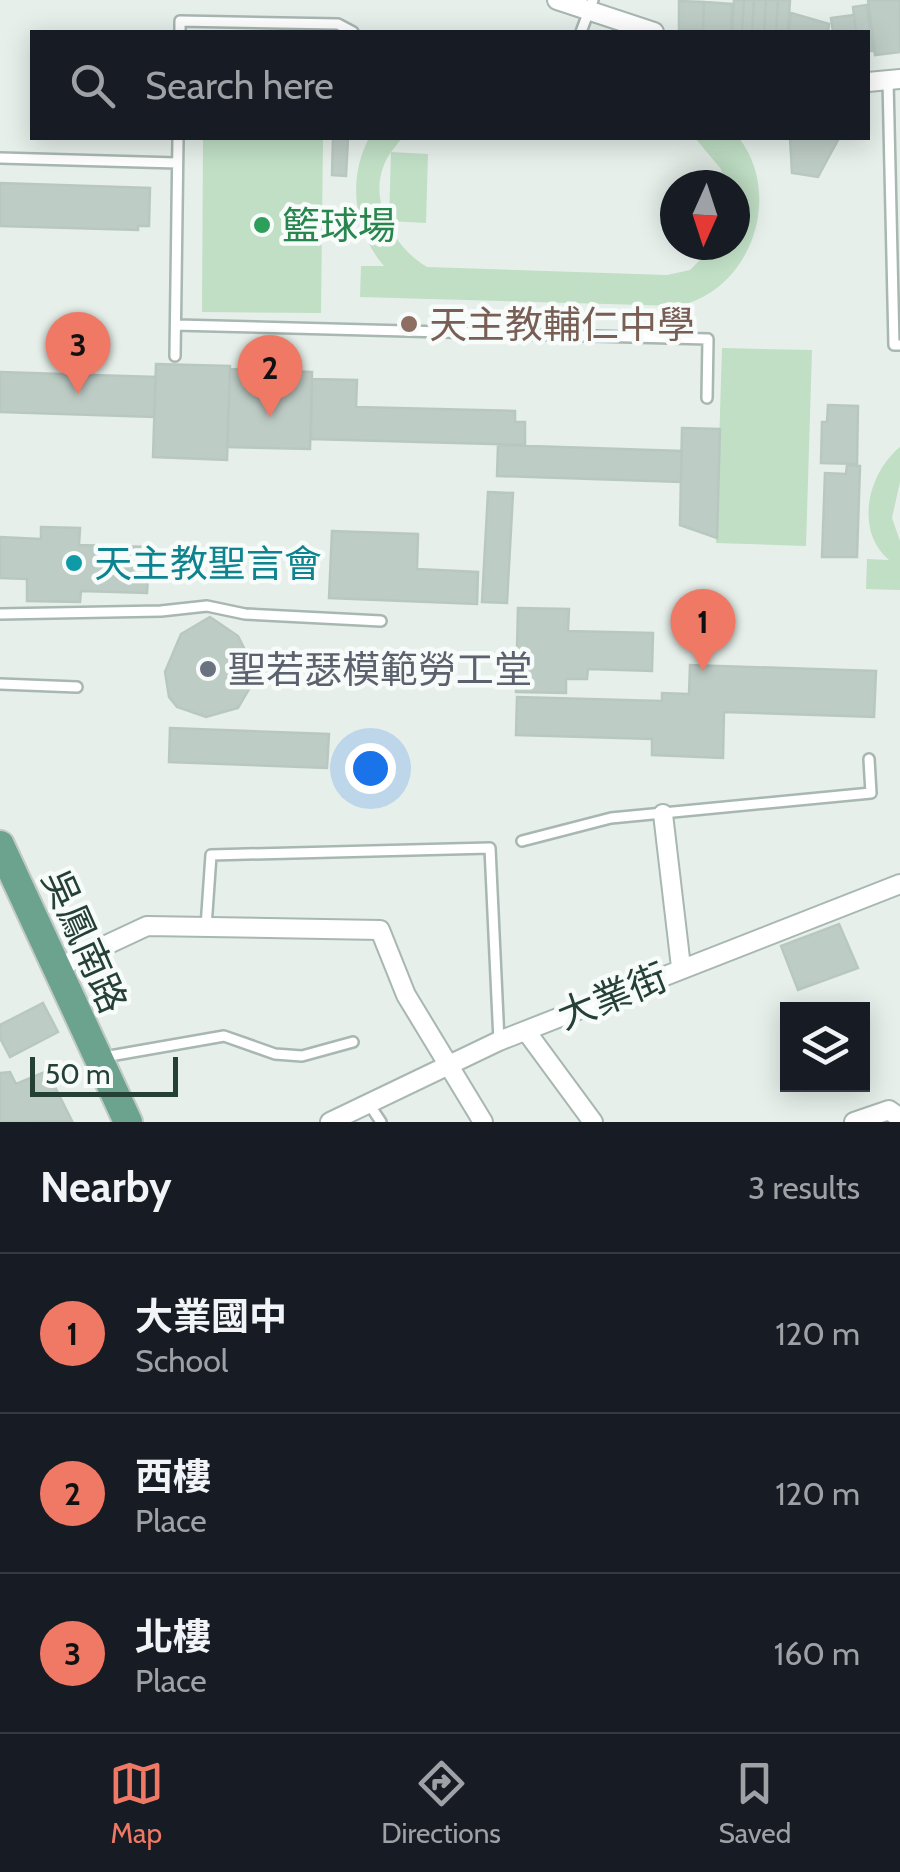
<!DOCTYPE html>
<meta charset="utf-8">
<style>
:root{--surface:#171b24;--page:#242831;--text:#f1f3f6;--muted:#9ea1a6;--line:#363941;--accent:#ef7964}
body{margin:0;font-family:Cabin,"Noto Sans TC",sans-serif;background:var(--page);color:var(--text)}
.controls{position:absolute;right:30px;bottom:30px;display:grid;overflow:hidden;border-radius:0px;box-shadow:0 5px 25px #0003}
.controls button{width:90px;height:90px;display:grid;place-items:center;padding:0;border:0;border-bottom:2px solid var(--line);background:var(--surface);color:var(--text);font:50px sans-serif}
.compass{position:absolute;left:660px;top:170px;width:90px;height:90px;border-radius:50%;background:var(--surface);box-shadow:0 5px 25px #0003;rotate:183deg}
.scale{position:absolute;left:30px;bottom:25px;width:148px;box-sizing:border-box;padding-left:10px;border:5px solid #254137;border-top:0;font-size:28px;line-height:35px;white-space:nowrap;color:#254137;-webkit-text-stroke:8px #f7fbf9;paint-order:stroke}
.you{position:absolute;left:370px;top:768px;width:35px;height:35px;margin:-25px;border:8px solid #fff;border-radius:50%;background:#1a73e8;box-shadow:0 0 0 15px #1a73e833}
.badge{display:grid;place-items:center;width:65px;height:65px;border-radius:50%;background:var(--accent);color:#111;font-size:32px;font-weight:700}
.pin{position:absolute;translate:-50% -82px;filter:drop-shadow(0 2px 5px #0008)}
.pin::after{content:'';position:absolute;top:52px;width:35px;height:30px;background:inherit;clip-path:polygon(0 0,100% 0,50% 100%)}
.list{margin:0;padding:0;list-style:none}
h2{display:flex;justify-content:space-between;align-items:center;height:130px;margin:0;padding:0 40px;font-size:42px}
h2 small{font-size:32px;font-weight:400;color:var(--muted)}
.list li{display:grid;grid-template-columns:65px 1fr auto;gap:30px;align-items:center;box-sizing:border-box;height:160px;padding:0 40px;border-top:2px solid var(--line)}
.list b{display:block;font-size:38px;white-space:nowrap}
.list p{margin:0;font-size:32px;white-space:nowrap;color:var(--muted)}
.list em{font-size:32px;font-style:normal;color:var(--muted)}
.icon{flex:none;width:55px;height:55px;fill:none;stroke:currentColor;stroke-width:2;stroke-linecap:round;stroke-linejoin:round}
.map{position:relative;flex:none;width:900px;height:1122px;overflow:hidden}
.search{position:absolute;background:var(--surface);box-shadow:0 5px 25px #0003;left:30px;right:30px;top:30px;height:110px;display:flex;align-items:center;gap:25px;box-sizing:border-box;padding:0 35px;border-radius:0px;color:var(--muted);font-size:38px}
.sheet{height:610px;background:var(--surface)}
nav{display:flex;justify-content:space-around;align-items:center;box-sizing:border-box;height:140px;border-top:2px solid var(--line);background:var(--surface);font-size:28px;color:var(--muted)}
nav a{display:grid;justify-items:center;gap:5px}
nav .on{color:var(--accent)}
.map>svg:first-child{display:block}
</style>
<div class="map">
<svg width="900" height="1122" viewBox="0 0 900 1122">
<rect width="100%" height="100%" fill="#e6efea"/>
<path fill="#c0dfc5" d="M203,138H323L321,313L202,312Z
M369,138H402L391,152L428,154L426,223L389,221L391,152C363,192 390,245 427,267L667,275L690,270L715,245H735V185H724L721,169L695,138H739C784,197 750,291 678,306L360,297L361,266H384C354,232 347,179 369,138Z
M722,348L812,350L806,546L716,543Z
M900,447V482L892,518L900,541V590L866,589L867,559L889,560C854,530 868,473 900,447Z"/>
<path fill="#beccc6" stroke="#b8c8c0" stroke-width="2.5" d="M734,0H744L742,32H732Z
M744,0H754L752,32H742Z
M754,0H766L764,32H752Z
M766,0H778L776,32H764Z
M778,0H790L788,32H776Z
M868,0H900V52L875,55Z
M679,1L704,2L703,30H679Z
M704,2L732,4L731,32H703Z
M867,5L872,51H868V32H856L853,7Z
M791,13L829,24L828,32H789Z
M854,15L856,32H833L831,18Z
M333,138H348L346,176L332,175Z
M790,138H839L818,177L792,173Z
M0,183L150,188L149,226H138V230L0,226Z
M156,364L230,366L227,460L153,457Z
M230,369L312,372L310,449L227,447Z
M0,372L156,377L154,417L0,412Z
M312,379L357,380L356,407L515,411V422H525V445L311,439Z
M828,405L858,406L857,464L821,463L822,422H827Z
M682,428L720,429L717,538L680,525Z
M498,445L682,451L681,482L497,476Z
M847,465L860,466L857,557H822L825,473L846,474Z
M488,492L513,493L507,603L482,602Z
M41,527L80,528L79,545L149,547L147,593L81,591L80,602L27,601V579L0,578V537L41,539Z
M332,531L418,534L417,569L478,572L477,604L329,598Z
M518,608L569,609L568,631L653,633L652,671L588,669L587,679H566V693L516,692Z
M210,617L238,636L247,654L252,684L238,708L206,717L177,707L169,697L165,672L181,634Z
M690,665L876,671L874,717L724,712L723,758L652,755V739L516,735L517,697L662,701V693L689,694Z
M170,728L329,734L327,768L169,762Z
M839,924L858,968L798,990L781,946Z
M43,1003L58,1032L10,1057L0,1038V1025Z
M47,1071L72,1121L0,1122V1073L10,1072L16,1084Z"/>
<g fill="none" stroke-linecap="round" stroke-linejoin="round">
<g stroke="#a8b7b1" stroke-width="14">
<path id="lane" d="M180,32V21L338,24L353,32
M581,32L593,0
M888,81L894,345H900
M0,158L177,163
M176,325L708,339L707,398
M175,356L178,138
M0,614L161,611L207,606L245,614L381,621
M0,684L77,687
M522,841L611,818L871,793L869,759
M206,927L211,855L490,848L499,1041
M104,1057L224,1036L275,1054L302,1056L353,1042
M369,1104L381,1122"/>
</g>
<g stroke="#a8b7b1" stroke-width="22">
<path id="street" d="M557,0L654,32
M868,82L900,79
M663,814L681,967
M57,968L147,926L380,930L406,995L483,1122
M526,1031L593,1122
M330,1122L499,1041L900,884
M854,1122L889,1110L900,1118"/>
</g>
<g stroke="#c2cac7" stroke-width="32">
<path id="primary" d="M0,845L128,1122"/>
</g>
<use href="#lane" stroke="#fff" stroke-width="9"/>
<use href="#street" stroke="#fff" stroke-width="18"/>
<use href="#primary" stroke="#6ca38f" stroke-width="28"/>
</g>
<circle fill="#2e9e5b" stroke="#f7fbf9" stroke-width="4" cx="262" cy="225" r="10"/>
<circle fill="#8d6e63" stroke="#f7fbf9" stroke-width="4" cx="409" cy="324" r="10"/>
<circle fill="#0f9aa8" stroke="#f7fbf9" stroke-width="4" cx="74" cy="563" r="10"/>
<circle fill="#6b7280" stroke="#f7fbf9" stroke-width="4" cx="208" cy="669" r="10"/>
<g text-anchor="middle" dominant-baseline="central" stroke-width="9" stroke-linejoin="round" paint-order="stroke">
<g font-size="38" fill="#27864d" stroke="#f7fbf9" text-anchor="start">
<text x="282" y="225">籃球場</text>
</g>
<g font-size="38" fill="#785e54" stroke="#f7fbf9" text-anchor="start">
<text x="429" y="324">天主教輔仁中學</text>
</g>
<g font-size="38" fill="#0d838f" stroke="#f7fbf9" text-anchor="start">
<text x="94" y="563">天主教聖言會</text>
</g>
<g font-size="38" fill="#5b616d" stroke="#f7fbf9" text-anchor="start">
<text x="228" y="669">聖若瑟模範勞工堂</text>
</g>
<g font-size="38" fill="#254137" stroke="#f7fbf9">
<text transform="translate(85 941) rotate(66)">吳鳳南路</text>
<text transform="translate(612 996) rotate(-22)">大業街</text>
</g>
</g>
</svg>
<div class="controls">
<button><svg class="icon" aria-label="layers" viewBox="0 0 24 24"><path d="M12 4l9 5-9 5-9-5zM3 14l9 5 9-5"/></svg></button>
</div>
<svg class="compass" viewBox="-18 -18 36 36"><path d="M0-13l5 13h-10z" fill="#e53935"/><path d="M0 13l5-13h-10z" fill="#9ea1a6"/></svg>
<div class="scale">50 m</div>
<div class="you"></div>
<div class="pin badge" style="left:703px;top:671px">1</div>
<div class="pin badge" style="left:270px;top:417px">2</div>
<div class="pin badge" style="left:78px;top:394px">3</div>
<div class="search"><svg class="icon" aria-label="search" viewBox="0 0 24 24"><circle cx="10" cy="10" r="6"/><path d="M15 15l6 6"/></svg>Search here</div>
</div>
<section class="sheet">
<h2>Nearby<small>3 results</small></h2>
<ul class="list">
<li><span class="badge">1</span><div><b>大業國中</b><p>School</p></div><em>120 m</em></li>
<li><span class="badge">2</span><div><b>西樓</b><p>Place</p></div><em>120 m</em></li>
<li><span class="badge">3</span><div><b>北樓</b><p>Place</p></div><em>160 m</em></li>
</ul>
</section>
<nav>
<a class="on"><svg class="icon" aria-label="map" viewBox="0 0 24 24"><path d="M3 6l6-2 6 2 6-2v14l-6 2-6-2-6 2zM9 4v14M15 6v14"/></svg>Map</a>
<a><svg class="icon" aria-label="directions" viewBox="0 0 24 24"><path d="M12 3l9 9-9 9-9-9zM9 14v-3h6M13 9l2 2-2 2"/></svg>Directions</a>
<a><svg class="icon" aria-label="saved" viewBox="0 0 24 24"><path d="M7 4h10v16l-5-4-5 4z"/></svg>Saved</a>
</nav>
